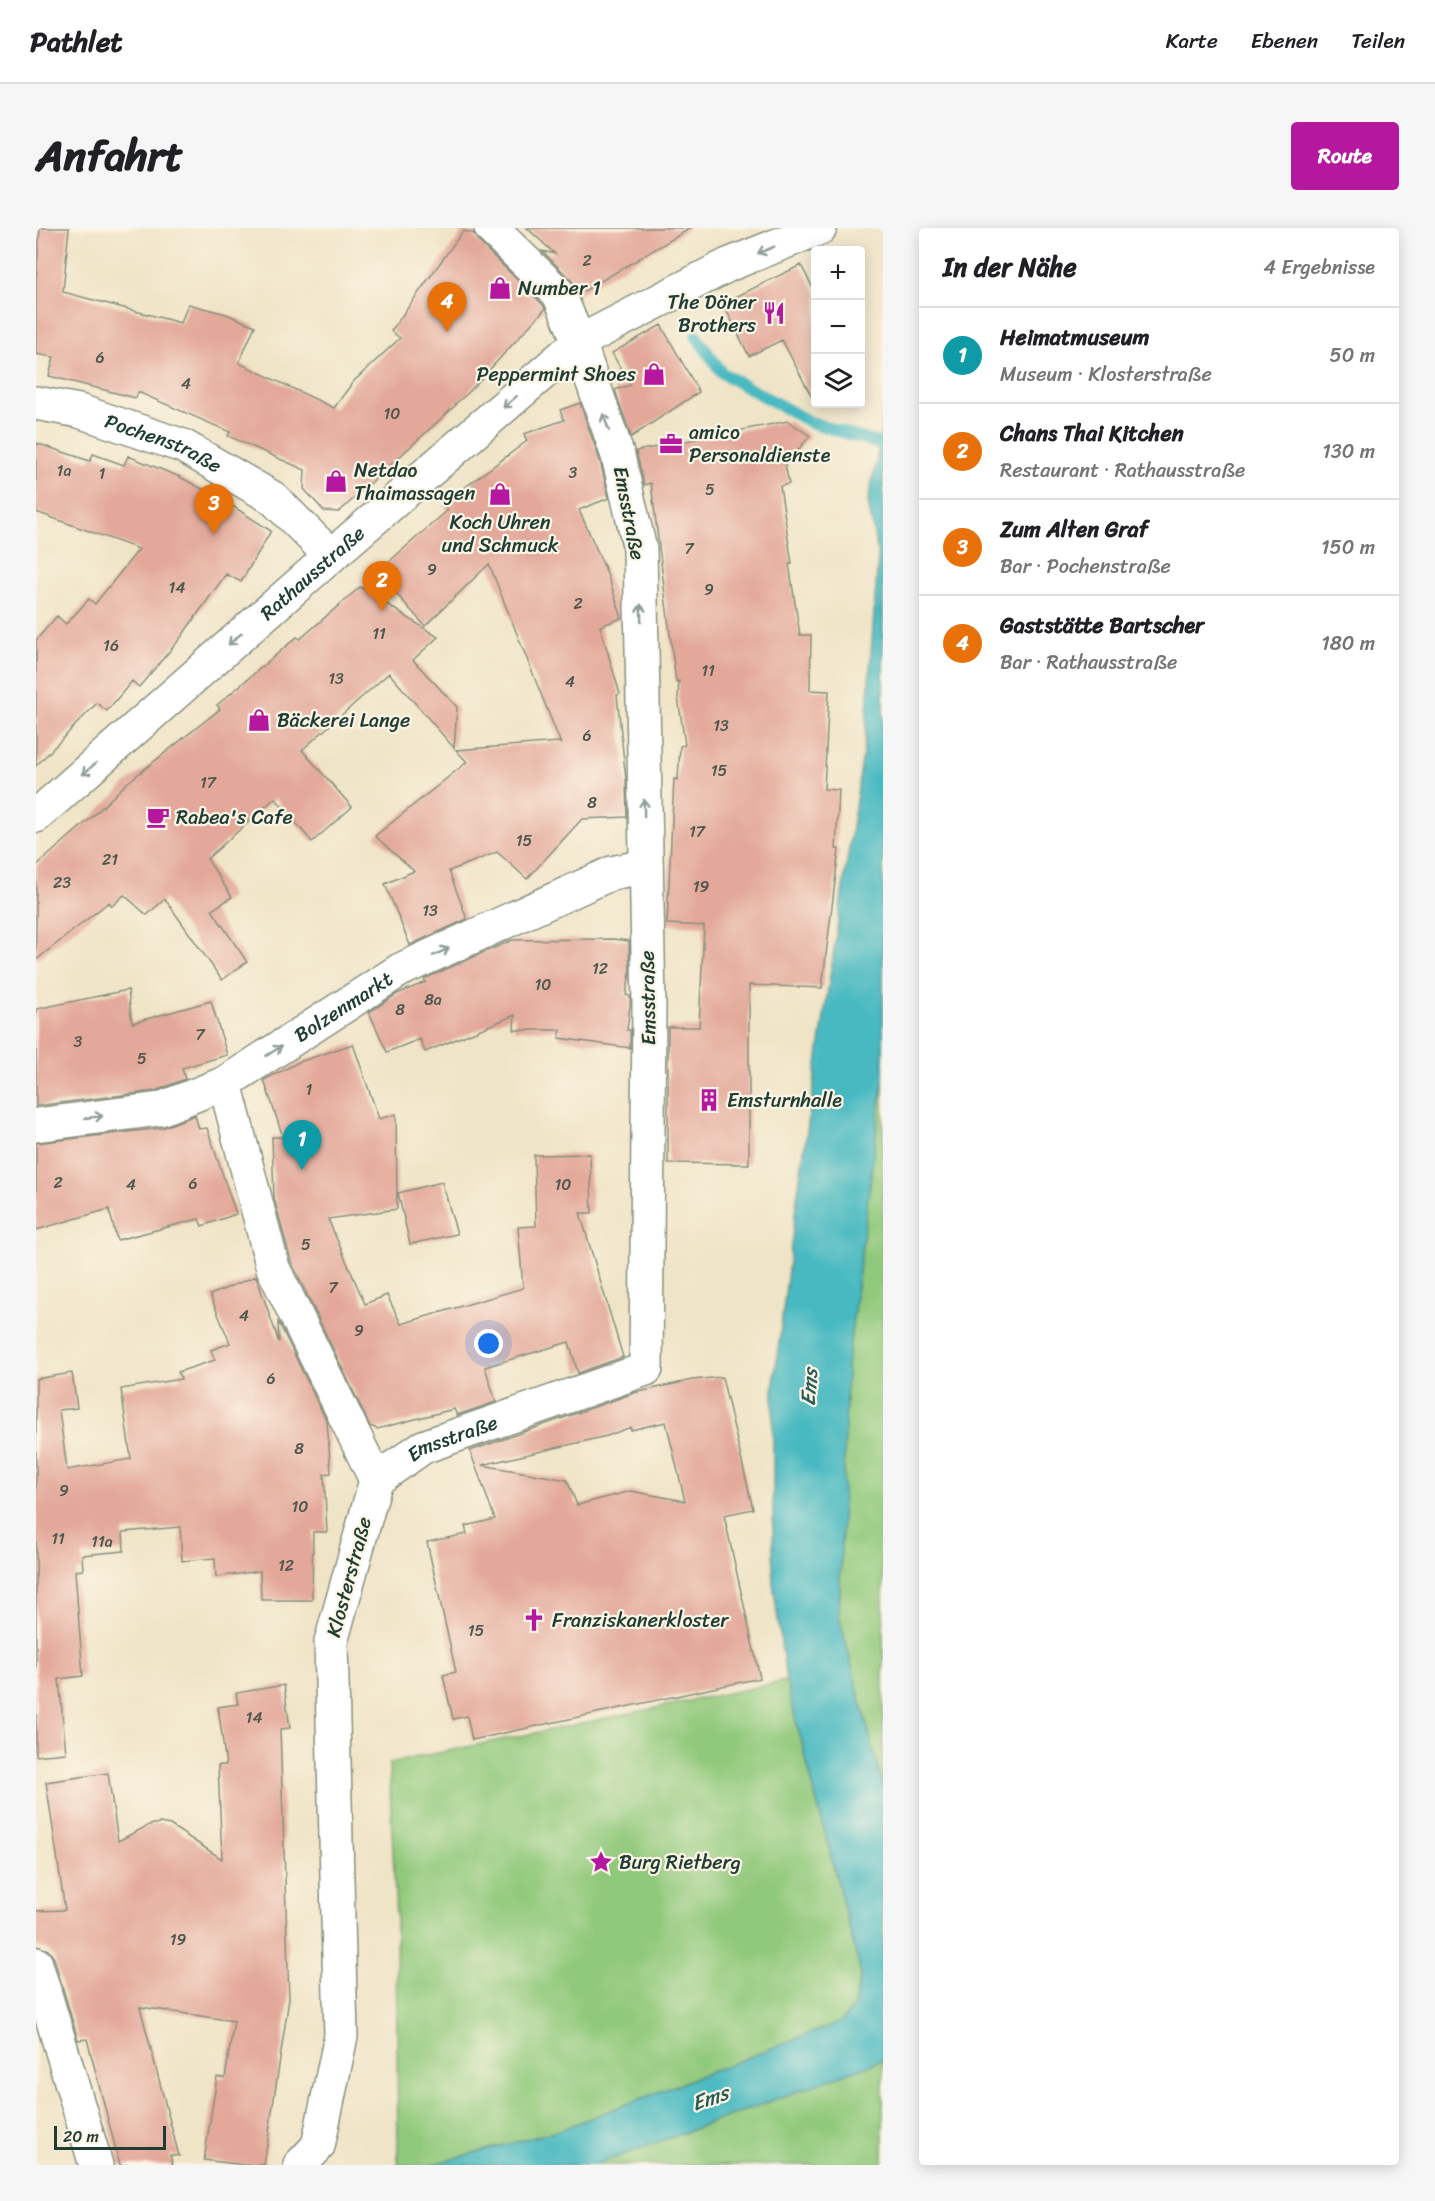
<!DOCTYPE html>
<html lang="de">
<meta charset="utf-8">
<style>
:root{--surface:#fff;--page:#f6f6f6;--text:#202124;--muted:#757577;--line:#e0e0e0;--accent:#b5179e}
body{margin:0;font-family:Sriracha,sans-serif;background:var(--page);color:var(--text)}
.controls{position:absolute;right:18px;top:18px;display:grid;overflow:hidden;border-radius:6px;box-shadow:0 3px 15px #0003}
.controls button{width:54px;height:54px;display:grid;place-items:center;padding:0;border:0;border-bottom:2px solid var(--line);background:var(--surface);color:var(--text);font:30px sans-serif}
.scale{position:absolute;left:18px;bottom:15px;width:112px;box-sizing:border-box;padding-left:6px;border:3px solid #1f3d34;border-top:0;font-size:16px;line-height:21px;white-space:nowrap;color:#1f3d34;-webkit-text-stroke:4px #fcf5e5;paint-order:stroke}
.you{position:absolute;left:453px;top:1116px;width:21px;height:21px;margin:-15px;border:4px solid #fff;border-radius:50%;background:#1a73e8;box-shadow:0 0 0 9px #1a73e833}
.badge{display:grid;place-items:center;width:39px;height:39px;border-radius:50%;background:var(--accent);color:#fff;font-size:20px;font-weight:700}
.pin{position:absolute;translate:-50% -50px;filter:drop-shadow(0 2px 3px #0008)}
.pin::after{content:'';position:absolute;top:32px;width:21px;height:18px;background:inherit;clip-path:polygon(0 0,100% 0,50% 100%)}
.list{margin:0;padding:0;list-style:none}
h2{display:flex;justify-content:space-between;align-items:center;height:78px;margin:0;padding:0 24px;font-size:26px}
h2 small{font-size:20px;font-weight:400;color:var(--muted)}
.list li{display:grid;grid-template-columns:39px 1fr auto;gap:18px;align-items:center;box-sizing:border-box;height:96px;padding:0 24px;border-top:2px solid var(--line)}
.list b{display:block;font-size:22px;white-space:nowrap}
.list p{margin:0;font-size:20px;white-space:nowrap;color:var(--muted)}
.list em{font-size:20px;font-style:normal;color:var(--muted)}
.icon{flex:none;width:33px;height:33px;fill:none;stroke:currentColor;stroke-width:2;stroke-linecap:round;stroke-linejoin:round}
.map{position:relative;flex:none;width:847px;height:1937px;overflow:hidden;border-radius:6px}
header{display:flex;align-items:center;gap:36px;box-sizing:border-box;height:84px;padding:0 30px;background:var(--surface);border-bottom:2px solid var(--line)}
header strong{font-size:28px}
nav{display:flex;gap:33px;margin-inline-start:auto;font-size:21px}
.intro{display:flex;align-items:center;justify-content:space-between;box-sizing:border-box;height:144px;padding:0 36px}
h1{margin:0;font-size:42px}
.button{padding:15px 27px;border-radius:6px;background:var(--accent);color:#fff;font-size:21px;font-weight:700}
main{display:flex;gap:36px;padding:0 36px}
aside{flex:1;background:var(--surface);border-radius:6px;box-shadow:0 3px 15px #0003}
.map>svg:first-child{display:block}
</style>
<header>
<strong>Pathlet</strong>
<nav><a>Karte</a><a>Ebenen</a><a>Teilen</a></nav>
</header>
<div class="intro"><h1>Anfahrt</h1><a class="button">Route</a></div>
<main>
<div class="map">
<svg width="847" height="1937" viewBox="0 0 847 1937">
<rect width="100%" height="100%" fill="#fcf5e5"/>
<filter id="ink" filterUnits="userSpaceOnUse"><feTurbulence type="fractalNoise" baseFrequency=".0167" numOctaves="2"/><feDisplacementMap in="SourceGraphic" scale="12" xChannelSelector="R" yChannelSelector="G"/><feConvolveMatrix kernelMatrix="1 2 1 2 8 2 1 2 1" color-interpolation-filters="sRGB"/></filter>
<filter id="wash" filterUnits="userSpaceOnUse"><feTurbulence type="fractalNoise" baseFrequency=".008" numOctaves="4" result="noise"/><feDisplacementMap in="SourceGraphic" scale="24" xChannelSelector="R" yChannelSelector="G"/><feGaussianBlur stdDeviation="1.35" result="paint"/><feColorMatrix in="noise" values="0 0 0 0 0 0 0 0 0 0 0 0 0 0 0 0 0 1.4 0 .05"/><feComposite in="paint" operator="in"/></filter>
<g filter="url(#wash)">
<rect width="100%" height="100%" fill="#f0e4c7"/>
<path fill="#91c97c" stroke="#588358" stroke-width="1.5" d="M847,850V1560L803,1388L811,1138Z
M750,1453L825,1746L817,1781L804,1794L521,1903L394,1937H362L360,1690L353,1535Z
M847,1832V1937H559Z"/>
<path fill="#4ab9c1" stroke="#347b7a" stroke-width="1.5" d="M847,186V850L811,1138L803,1388L847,1560V1832L559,1937H394L521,1903L804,1794L817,1781L825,1746L750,1453L737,1354V1163L760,977L829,512L842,329L832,273L844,216Z"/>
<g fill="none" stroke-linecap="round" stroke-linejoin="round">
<path stroke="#4ab9c1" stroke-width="12" d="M660,108L686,145L774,194L847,217"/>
</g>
<g id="blocks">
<path fill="#e3a89a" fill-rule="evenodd" d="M4,0H33L27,64L145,95L152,76L190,86L219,98L203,135L298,180L317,154L364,110L355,103L427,3L437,5L442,13L507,77L509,81L432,165L419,176L420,177L303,284L288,283L268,261L269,242L192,208L194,204L102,164L100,170L13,148L18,129L0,126V52Z
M491,0H655L543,66L536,53L506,23L519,26Z
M765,37L780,66V177L746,112L713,128L687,75Z
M625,97L663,164L595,209L579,162L594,157L576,125Z
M544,175L564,233L573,270L543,282L571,345L586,390L564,398L584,466L581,467L590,552L591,589L546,591L491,651L461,624L413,643L431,691L374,717L349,656L378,643L339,608L431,534L420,522L523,514L525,516L453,336L389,398L341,344L412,282L409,278L424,263L491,213L488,206L528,192L524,182Z
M752,193L774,208L749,237L753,256L744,258L756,336H753L764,407H775L774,462L793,463L788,561L803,562L800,621H803L786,760L713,757V936L632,935V799H663L668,698L631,696L638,551L642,552L644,518L649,517L642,469L643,453L640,454L615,255L608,257L600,223Z
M0,215L54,233L57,226L88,237L92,228L144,249L192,275L235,303L205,354L190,346L143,412L103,459L96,453L71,483L61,475L0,538V412L21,388L30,396L53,371L59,376L103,321L0,284Z
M324,359L402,409L377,432L421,479L418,520L353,445L266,522L316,579L276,614L239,570L171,631L196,669L176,682L211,734L186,752L129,671L111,687L88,667L76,678L73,674L0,732V638L56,589L91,555L184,481L181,477L261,409L264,411Z
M577,711L593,713L594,745L590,767L594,768V777L591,802H594V820L523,810L525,802H478L479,787L389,824L384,811L351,824L333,784L361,766L390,754L388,751L476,712Z
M92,762L96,795L175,773L191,827L146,840L149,851L119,863L0,878V781Z
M317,816L343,891L360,886L361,981L292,991L329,1076L351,1067L365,1096L487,1060L482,999L500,998L498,927L554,926L556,985H544L587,1129L542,1145L533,1114L449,1139L460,1174L421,1187L418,1181L341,1201L334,1198L255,1033L238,970L236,909H247L228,852L263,834Z
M159,887L163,901L171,900L200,986L166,998L163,991L81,1012L73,981L0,1002V915L126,900Z
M406,954L421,1006L374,1016L362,965Z
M220,1048L243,1114L242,1093L291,1194L295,1245L288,1246L291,1304H277L276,1372H225L224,1343L180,1349L179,1330L146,1333L144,1299L87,1304L88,1323L46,1327L47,1342L39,1343L47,1448L23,1451L30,1525L0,1528V1151L36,1145L41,1180L23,1182L31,1242L95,1231L85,1161L145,1151L142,1144L179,1132L175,1122L194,1115L174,1067Z
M686,1149L717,1281L688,1287L724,1450L436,1512L431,1488L417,1491L407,1447L420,1444L391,1314L431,1306L429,1298L459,1291L434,1223L598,1165L656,1152ZM630,1194L649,1273L595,1263L541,1277L531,1252L446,1237L571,1208L595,1199V1202Z
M248,1457L254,1500L244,1501L253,1771L228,1937H209L168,1932L181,1849L189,1850L198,1793L104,1779L143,1928L134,1927L137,1937H84L51,1811L42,1812L18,1730L12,1722L0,1718V1683L29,1682L10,1554L72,1545L82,1613L113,1597L124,1595L134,1597L186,1631L182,1537H190L182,1479L202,1476L200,1465Z"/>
</g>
</g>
<g filter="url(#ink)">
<use href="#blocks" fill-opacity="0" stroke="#88907e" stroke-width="1.5"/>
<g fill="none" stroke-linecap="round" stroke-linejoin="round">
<g stroke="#88907e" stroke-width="36">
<g id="street">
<path id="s1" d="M0,175L43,183L147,218L237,270L295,328"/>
<path d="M189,855L237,1040L340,1252L295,1414L305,1808L282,1918L264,1937"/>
<path id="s2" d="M0,897L124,881L189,855L364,742L576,645L610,638"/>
<path id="s3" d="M340,1252L387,1219L610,1141L613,777L604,321L582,228L543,114L523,66L455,0"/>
<path d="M0,1736L60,1937"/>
</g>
</g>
<g stroke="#88907e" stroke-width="36">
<g id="secondary">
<path id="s4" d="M0,588L295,328L543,114L692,37L784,0"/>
</g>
</g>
<use href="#street" stroke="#fff" stroke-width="33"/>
<use href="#secondary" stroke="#fff" stroke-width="33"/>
</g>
<defs><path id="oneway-shaft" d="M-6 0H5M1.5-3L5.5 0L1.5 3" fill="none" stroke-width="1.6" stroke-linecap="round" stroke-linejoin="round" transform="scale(1.5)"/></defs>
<g stroke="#8f9e9a">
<use href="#oneway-shaft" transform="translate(730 22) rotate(158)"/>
<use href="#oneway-shaft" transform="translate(474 174) rotate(139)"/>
<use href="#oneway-shaft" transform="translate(570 194) rotate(-109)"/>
<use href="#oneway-shaft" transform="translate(605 385) rotate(-91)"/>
<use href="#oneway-shaft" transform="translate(199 411) rotate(139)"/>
<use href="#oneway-shaft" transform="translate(53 541) rotate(139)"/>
<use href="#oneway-shaft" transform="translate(608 580) rotate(-91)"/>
<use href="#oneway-shaft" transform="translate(405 724) rotate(-25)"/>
<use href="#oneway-shaft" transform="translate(238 823) rotate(-32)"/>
<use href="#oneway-shaft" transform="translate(58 889) rotate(-7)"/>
</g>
</g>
<defs>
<g id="shop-bare" transform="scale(1.8)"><path d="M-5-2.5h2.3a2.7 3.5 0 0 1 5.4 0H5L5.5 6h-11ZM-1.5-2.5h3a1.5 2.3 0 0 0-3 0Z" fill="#b5179e" stroke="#fcf5e5" stroke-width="2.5" paint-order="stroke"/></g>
<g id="restaurant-bare" transform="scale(1.8)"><path d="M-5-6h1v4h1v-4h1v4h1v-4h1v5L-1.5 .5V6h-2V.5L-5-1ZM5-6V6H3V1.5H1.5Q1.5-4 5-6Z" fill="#b5179e" stroke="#fcf5e5" stroke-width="2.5" paint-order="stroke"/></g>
<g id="office-bare" transform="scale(1.8)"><path d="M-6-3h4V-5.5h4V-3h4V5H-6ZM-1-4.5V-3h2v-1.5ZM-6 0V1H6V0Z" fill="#b5179e" stroke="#fcf5e5" stroke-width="2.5" paint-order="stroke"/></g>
<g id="cafe-bare" transform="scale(1.8)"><path d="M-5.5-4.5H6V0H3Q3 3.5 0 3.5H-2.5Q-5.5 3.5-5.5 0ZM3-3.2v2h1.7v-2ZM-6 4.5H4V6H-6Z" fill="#b5179e" stroke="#fcf5e5" stroke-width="2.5" paint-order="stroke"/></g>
<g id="building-bare" transform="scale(1.8)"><path d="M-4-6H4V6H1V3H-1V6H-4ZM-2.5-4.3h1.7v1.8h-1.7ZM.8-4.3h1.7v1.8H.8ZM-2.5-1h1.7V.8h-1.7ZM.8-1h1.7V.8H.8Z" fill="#b5179e" stroke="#fcf5e5" stroke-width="2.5" paint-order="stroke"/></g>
<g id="church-bare" transform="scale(1.8)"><path d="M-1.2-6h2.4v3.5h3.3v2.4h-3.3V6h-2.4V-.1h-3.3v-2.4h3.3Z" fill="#b5179e" stroke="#fcf5e5" stroke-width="2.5" paint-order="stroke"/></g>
<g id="sight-bare" transform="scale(1.8)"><path d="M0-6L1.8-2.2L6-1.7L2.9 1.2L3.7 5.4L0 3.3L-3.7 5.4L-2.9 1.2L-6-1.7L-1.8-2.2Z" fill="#b5179e" stroke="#fcf5e5" stroke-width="2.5" paint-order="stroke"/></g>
</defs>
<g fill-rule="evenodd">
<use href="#shop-bare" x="464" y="60"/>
<use href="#restaurant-bare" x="738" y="85"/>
<use href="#shop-bare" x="618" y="146"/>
<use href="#office-bare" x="635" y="216"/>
<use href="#shop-bare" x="300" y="253"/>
<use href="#shop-bare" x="464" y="266"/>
<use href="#shop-bare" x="223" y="492"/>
<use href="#cafe-bare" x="122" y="589"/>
<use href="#building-bare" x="673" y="872"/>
<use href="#church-bare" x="498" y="1392"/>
<use href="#sight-bare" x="565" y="1634"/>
</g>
<g text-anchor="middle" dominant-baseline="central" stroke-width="4.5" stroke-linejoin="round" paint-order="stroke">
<g font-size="16" fill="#50584e">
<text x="551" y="32">2</text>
<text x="64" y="129">6</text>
<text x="150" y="155">4</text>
<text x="356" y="185">10</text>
<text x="28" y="242">1a</text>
<text x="537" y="244">3</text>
<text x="66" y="245">1</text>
<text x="674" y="261">5</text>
<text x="653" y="320">7</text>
<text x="396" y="341">9</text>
<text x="141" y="359">14</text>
<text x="673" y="361">9</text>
<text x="542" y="375">2</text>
<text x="343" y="405">11</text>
<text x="75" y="417">16</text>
<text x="672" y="442">11</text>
<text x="300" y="450">13</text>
<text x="534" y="453">4</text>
<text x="685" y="497">13</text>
<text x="551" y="507">6</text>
<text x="683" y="542">15</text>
<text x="172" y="554">17</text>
<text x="556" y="574">8</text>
<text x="661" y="603">17</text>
<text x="488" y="612">15</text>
<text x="74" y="631">21</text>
<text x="26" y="654">23</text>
<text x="665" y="658">19</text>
<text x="394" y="682">13</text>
<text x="564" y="740">12</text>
<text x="507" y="756">10</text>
<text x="397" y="771">8a</text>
<text x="364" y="781">8</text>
<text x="164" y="806">7</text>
<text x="42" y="813">3</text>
<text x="106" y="830">5</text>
<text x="273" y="861">1</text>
<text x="22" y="954">2</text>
<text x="157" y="955">6</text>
<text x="95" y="956">4</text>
<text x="527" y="956">10</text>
<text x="270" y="1016">5</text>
<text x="297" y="1059">7</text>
<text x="208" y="1087">4</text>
<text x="323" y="1102">9</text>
<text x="235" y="1150">6</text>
<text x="263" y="1220">8</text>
<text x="28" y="1262">9</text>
<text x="264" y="1278">10</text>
<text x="22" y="1310">11</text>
<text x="66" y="1313">11a</text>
<text x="250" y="1337">12</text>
<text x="440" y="1402">15</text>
<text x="218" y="1489">14</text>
<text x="142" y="1711">19</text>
</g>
<g font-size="20" fill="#1f3d34" stroke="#fcf5e5" text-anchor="start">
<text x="482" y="60">Number 1</text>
<text x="720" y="74" text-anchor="end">The Döner<tspan x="720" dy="23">Brothers</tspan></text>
<text x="600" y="146" text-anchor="end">Peppermint Shoes</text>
<text x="653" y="204">amico<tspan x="653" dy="23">Personaldienste</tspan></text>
<text x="318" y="242">Netdao<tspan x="318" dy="23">Thaimassagen</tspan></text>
<text x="464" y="294" text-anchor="middle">Koch Uhren<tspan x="464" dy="23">und Schmuck</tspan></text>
<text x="241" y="492">Bäckerei Lange</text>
<text x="140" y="589">Rabea's Cafe</text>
<text x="691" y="872">Emsturnhalle</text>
<text x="516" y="1392">Franziskanerkloster</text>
<text x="583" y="1634">Burg Rietberg</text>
</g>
<g font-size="20" fill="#1f3d34" stroke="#fcf5e5">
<text stroke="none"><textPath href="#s1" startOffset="134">Pochenstraße</textPath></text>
<text transform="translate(593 285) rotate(79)">Emsstraße</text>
<text stroke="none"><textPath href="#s4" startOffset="368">Rathausstraße</textPath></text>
<text transform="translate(612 770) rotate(-91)">Emsstraße</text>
<text stroke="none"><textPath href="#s2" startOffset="336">Bolzenmarkt</textPath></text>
<text stroke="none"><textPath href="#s3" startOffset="88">Emsstraße</textPath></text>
<text transform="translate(313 1349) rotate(-75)">Klosterstraße</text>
</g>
<g font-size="21" font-style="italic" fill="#2a5c57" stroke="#fcf5e5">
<text transform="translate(773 1159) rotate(-86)">Ems</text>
<text transform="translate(674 1870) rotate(-20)">Ems</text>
</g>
</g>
</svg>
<div class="controls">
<button>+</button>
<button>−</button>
<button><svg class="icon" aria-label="layers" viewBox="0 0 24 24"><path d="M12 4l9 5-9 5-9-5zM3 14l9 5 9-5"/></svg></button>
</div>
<div class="scale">20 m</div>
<div class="you"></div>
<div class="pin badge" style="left:266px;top:942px;background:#0f9aa8">1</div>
<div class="pin badge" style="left:346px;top:383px;background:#e8710a">2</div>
<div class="pin badge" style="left:178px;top:306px;background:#e8710a">3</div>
<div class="pin badge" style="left:411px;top:104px;background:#e8710a">4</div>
</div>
<aside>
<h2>In der Nähe<small>4 Ergebnisse</small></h2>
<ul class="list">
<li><span class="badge" style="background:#0f9aa8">1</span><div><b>Heimatmuseum</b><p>Museum · Klosterstraße</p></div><em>50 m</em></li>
<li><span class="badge" style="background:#e8710a">2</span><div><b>Chans Thai Kitchen</b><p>Restaurant · Rathausstraße</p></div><em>130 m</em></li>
<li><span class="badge" style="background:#e8710a">3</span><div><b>Zum Alten Graf</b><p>Bar · Pochenstraße</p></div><em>150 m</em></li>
<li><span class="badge" style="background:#e8710a">4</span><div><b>Gaststätte Bartscher</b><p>Bar · Rathausstraße</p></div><em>180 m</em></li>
</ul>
</aside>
</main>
